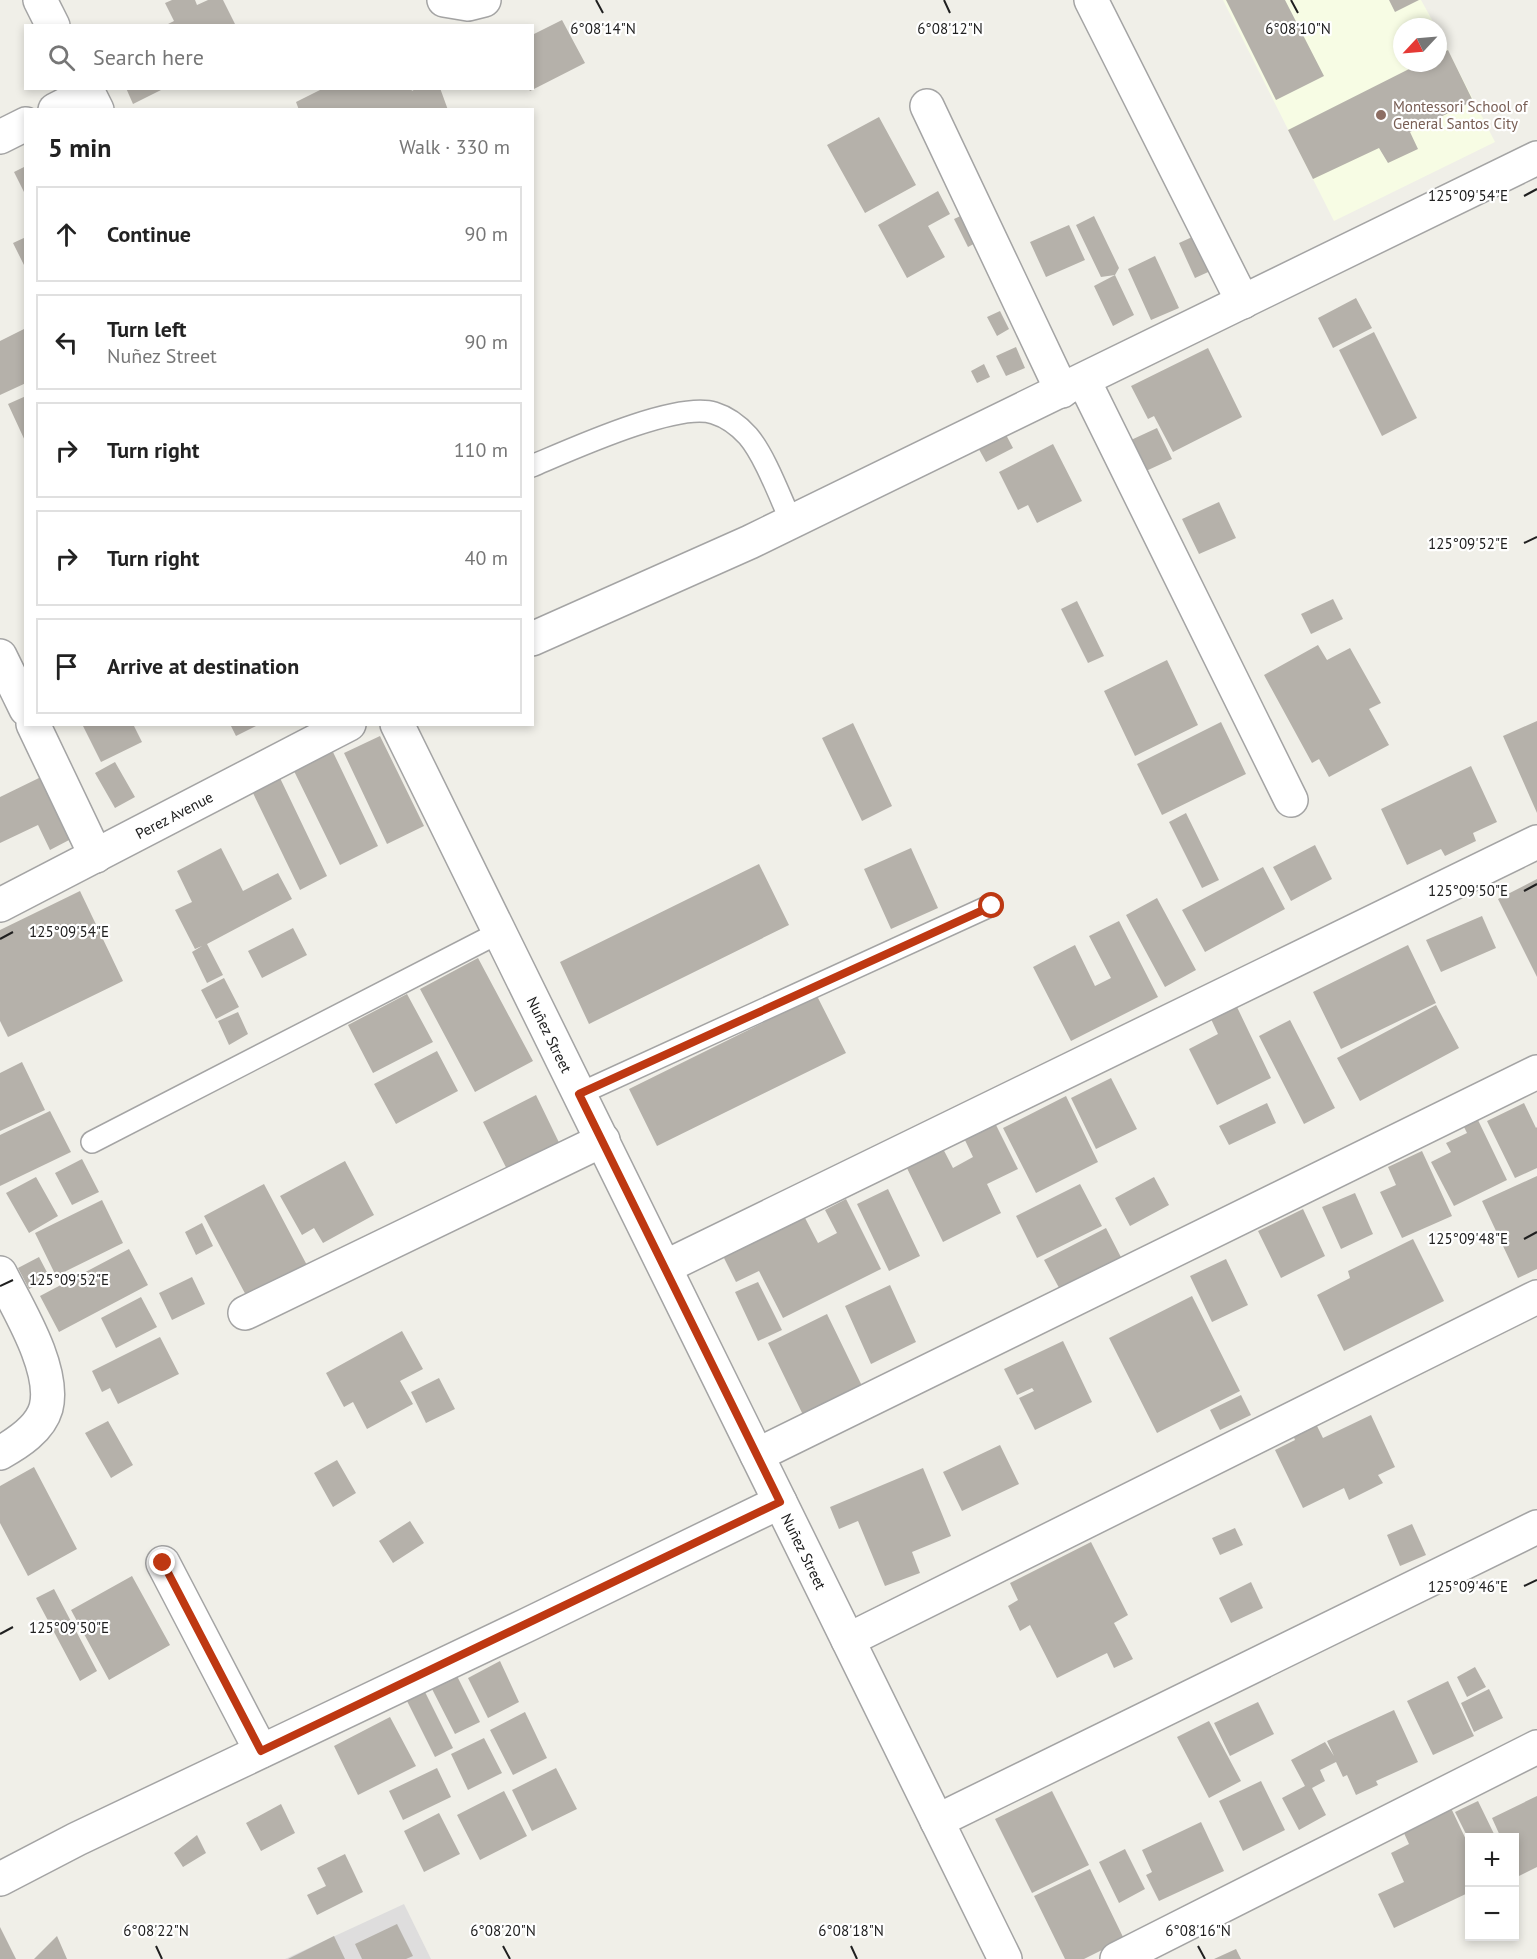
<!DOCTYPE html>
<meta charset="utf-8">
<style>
:root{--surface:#fff;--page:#f6f6f6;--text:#222;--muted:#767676;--line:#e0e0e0}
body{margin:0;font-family:"PT Sans",sans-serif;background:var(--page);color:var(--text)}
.controls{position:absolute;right:18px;bottom:18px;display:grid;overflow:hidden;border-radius:0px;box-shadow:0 3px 9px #0003}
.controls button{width:54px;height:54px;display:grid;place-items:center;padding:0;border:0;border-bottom:2px solid var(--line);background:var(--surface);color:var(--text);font:30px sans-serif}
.compass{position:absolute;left:1393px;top:18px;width:54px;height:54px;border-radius:50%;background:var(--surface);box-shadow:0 3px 9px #0003;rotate:244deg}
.stop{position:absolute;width:18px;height:18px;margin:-14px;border:4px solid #be3812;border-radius:50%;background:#fff}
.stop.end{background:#be3812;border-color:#fff;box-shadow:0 2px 6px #0008}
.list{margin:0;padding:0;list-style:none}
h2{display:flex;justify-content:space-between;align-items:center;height:78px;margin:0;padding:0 24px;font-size:26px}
h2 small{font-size:20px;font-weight:400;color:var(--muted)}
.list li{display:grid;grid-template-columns:39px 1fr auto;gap:18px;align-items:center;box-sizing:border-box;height:96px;margin:0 12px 12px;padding:0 12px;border:2px solid var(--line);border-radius:0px}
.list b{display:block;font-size:22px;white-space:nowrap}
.list p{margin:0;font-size:20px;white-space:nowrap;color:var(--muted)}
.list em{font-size:20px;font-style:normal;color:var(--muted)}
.icon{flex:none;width:33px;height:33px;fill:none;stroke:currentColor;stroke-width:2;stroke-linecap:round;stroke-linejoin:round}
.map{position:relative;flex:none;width:1537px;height:1959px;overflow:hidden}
.search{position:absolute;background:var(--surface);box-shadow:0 3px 9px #0003;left:24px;top:24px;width:510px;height:66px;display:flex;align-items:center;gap:15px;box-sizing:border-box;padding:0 21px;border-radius:0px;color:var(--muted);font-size:22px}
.panel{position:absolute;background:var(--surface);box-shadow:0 3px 9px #0003;left:24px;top:108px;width:510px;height:618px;border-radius:0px}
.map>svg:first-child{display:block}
</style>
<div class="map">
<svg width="1537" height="1959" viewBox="0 0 1537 1959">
<rect width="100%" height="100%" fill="#f0efe8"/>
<path fill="#dedddd" d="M404,1904L431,1959H285Z"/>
<path fill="#f7fce4" d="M1223,0H1421L1436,27H1402V63H1438V31L1495,142L1334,221Z"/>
<path fill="#b5b1aa" d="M172,0H195L197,5L208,0H223L236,26H164L174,21L165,3Z
M1226,0H1285L1324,76L1276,100Z
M1389,0H1419L1395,12Z
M562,20L585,63L530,91L528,88H532V35Z
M1448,50L1473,101L1410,132L1418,149L1388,163L1379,148L1313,179L1288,130L1421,63H1438V55Z
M126,88H165L133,104Z
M324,88H411L412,91L417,88H440L448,110H299L296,102Z
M879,117L916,185L865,213L827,145Z
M26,166V196L14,172Z
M938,191L950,214L928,226L945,257L907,278L878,225Z
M967,213L981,240L968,247L954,219Z
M1094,216L1119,268L1115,275L1101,277L1076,225Z
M1069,225L1085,260L1046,277L1030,242Z
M1201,233L1217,268L1195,278L1179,243Z
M26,237V269L13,243Z
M1155,256L1179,308L1151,320L1128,269Z
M1115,275L1134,315L1113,326L1094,286Z
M1356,298L1372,328L1333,348L1318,318Z
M1000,311L1009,329L997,336L987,317Z
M24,329L26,383L0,395V341Z
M1374,332L1417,418L1382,436L1339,350Z
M1016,347L1025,368L1006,376L996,356Z
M1208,348L1242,417L1173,452L1154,416L1148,419L1131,386Z
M984,364L990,377L977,383L971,371Z
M26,396V443L8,404Z
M1157,428L1172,459L1146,471L1131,440Z
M1004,431L1013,448L986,462L976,444Z
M1053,444L1082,501L1037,523L1028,505L1018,510L999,472Z
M1219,502L1236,538L1199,554L1182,519Z
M1333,599L1343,619L1311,634L1301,614Z
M1077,601L1104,656L1088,663L1061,609Z
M1318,645L1327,660L1350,648L1381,703L1369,709L1389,745L1329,777L1319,759L1312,763L1264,675Z
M1167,660L1198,725L1135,756L1104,691Z
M1537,721V813L1503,736Z
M1221,722L1246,774L1162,815L1137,764Z
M853,723L892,806L862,821L822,738Z
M82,724H133L142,742L101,762Z
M230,724H260L236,736Z
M380,736L424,826L387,844L344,753Z
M333,752L378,846L340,865L294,771Z
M115,762L135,797L115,808L95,773Z
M1471,766L1497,822L1473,833L1476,841L1445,856L1441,849L1407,865L1381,809Z
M41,777L71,839L50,850L38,825L0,843V797Z
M280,778L327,876L300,890L252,791Z
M1186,813L1219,880L1202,888L1169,822Z
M1315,845L1332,879L1291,901L1273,867Z
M221,848L243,891L278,873L292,899L207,944L223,975L207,983L192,952L202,946L195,949L175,910L192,902L177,871Z
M911,848L938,908L891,929L864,869Z
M759,864L789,925L589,1024L560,962Z
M1263,867L1285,909L1205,952L1182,910Z
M1537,879V977L1498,899Z
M80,891L123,981L8,1037L0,1021V930Z
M1157,898L1196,970L1165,987L1126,915Z
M1482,916L1496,948L1441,972L1426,940Z
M1119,921L1158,997L1071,1041L1033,967L1075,945L1095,986L1111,978L1089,936Z
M293,928L307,955L262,978L248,951Z
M1408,945L1436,1003L1341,1049L1313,992Z
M478,958L533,1061L475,1092L420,989Z
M224,978L239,1007L216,1019L201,990Z
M407,994L433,1042L373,1073L348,1025Z
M817,996L846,1053L657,1146L629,1089Z
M1436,1005L1459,1048L1360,1101L1337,1058Z
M1237,1007L1271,1078L1217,1105L1189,1049L1218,1034L1211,1019Z
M238,1012L248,1034L229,1045L218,1021Z
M1290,1020L1335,1108L1304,1124L1259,1036Z
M437,1051L458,1091L396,1124L374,1084Z
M22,1062L45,1110L0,1131V1073Z
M1111,1078L1137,1129L1096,1149L1071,1098Z
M536,1095L566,1157L514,1183L483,1122Z
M1066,1096L1098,1162L1036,1193L1003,1128Z
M1267,1103L1276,1123L1229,1145L1219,1126Z
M1524,1103L1536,1128L1537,1127V1168L1515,1178L1487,1121Z
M50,1111L71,1152L0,1186V1135Z
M1477,1118L1507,1180L1454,1206L1431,1162L1451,1152L1446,1143L1467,1133L1463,1125Z
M994,1121L1018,1169L987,1184L1001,1213L943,1242L903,1160L939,1141L953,1168L973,1157L963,1136Z
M1422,1151L1452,1216L1402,1238L1380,1192L1396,1185L1388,1167Z
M82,1159L99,1192L72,1205L55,1173Z
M345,1161L374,1215L323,1243L314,1228L302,1235L280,1196Z
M1537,1176V1269L1518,1278L1482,1201Z
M36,1177L58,1216L29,1233L6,1193Z
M1154,1177L1169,1205L1130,1226L1115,1198Z
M264,1184L309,1269L249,1301L204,1216Z
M1080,1184L1102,1226L1037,1258L1016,1216Z
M888,1189L920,1256L889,1271L857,1204Z
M1355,1193L1373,1234L1341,1249L1322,1207Z
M846,1199L881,1269L783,1318L759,1271L736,1282L723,1256L804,1216L818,1243L837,1233L825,1210Z
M102,1200L123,1243L56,1276L35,1233Z
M1303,1209L1325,1256L1281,1278L1258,1231Z
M202,1223L213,1246L196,1255L185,1232Z
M1106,1228L1125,1265L1064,1297L1044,1260Z
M1413,1239L1444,1301L1344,1351L1317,1295L1350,1278L1348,1271Z
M129,1249L148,1285L59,1332L40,1296Z
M39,1257L50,1278L29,1289L18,1268Z
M1226,1259L1248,1305L1212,1322L1190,1276Z
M192,1277L205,1304L172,1320L159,1293Z
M758,1282L782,1330L758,1341L735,1292Z
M890,1285L916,1342L871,1364L845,1306Z
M1192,1296L1240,1391L1157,1433L1109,1338Z
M141,1297L157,1327L116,1348L101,1318Z
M827,1314L864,1390L805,1419L768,1343Z
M402,1331L423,1369L400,1381L413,1404L367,1429L353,1402L344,1407L326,1373Z
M160,1337L179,1374L118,1404L110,1388L102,1392L92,1371Z
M1063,1341L1092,1402L1035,1430L1019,1398L1034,1391L1032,1388L1017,1395L1004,1369Z
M439,1378L455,1409L426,1423L411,1392Z
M1241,1395L1251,1415L1220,1430L1210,1410Z
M1371,1415L1395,1467L1378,1475L1383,1483L1349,1500L1344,1488L1303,1508L1275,1450L1295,1440L1293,1435L1316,1424L1323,1438Z
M108,1421L133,1465L111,1478L85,1433Z
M1000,1445L1019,1484L962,1511L943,1472Z
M337,1460L356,1493L333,1507L314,1473Z
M34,1467L77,1549L28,1576L0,1523V1486Z
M923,1468L951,1536L912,1552L920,1573L885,1586L858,1521L839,1529L830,1507Z
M410,1521L424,1543L393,1563L379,1541Z
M1412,1524L1426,1555L1400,1566L1387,1535Z
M1235,1528L1243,1545L1220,1555L1212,1538Z
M1091,1542L1128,1615L1114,1623L1133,1659L1114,1668L1107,1653L1057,1678L1030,1625L1020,1631L1008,1606L1018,1600L1010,1583Z
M132,1576L170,1645L109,1680L71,1610Z
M1251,1582L1263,1608L1231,1623L1219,1598Z
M54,1589L97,1671L80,1681L36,1598Z
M500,1661L519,1702L488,1718L468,1678Z
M1475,1667L1486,1687L1467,1697L1457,1677Z
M457,1676L480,1722L455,1734L432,1689Z
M1448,1681L1474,1736L1433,1755L1407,1701Z
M1489,1689L1503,1718L1474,1732L1461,1703Z
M424,1690L453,1748L435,1757L406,1699Z
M1258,1702L1274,1734L1230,1756L1214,1723Z
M1394,1710L1418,1762L1376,1781L1378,1785L1356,1795L1347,1775L1343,1777L1336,1762L1320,1770L1325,1781L1312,1788L1326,1815L1299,1830L1282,1798L1305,1786L1291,1760L1325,1742L1334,1756L1327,1741Z
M525,1712L547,1758L513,1775L490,1730Z
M390,1717L416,1766L358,1795L334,1746Z
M1209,1721L1241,1781L1209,1798L1177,1737Z
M484,1738L502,1773L468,1790L451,1754Z
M437,1768L451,1797L403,1820L389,1791Z
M556,1768L577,1809L532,1831L512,1790Z
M1261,1781L1285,1830L1243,1851L1219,1801Z
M504,1791L527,1836L480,1860L457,1815Z
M1052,1791L1089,1865L1032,1893L995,1819Z
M1537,1796V1867L1519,1876L1514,1866V1838H1501L1492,1818Z
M1478,1801L1496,1838H1470V1842L1455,1812Z
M281,1804L295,1833L261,1851L246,1823Z
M1451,1808L1470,1848V1874H1468L1470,1892L1394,1928L1378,1894L1404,1882L1391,1853L1409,1844L1403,1831Z
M439,1813L460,1854L424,1872L404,1831Z
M1201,1822L1224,1871L1159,1901L1146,1875L1152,1872L1142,1850Z
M197,1835L206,1853L183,1867L174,1853Z
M1125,1849L1145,1889L1119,1903L1099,1862Z
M345,1854L363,1892L317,1915L307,1895L326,1886L317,1868Z
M1090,1869L1124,1939L1084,1959H1065L1034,1896Z
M397,1924L413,1956L406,1959H362L355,1944Z
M0,1927L16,1959H0Z
M57,1936L67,1959H34Z
M334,1936L345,1959H288Z
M1236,1949L1241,1959H1214Z"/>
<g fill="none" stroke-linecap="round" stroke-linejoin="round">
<g stroke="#a4a4a4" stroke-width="24">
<path id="service" d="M532,466C570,450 677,401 714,413C727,417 739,426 748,436C765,456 780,497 791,521
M579,1094L992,905
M92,1142L500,932"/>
</g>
<g stroke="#a4a4a4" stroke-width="36">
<g id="minor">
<path d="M444,0L468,4L484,0"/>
<path d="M1091,0L1243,302"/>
<path d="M927,106L1062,391"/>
<path d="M55,110L88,93"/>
<path d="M0,137L26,124"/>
<path d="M1084,381L1291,800"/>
<path d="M532,639L750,542L1537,158"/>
<path d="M0,656L26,709"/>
<path d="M33,724L96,856"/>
<path id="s1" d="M0,905L349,724"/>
<path d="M665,1267L1537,842"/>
<path d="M0,1273C17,1307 56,1369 46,1408C40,1429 18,1443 0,1453"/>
<path d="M245,1313L603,1140"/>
<path d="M757,1455L1537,1072"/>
<path d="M163,1563L261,1751"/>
<path d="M848,1640L1537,1297"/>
<path d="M937,1821L1537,1527"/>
<path d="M0,1879L77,1839L529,1624L780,1502"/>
<path d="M1117,1959L1537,1747"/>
</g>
</g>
<g stroke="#a4a4a4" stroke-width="36">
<g id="tertiary">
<path d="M40,0L53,26"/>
<path d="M86,88L97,110"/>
<path id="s2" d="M397,724L1005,1959"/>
</g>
</g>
<use href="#service" stroke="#fff" stroke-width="21"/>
<use href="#minor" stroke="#fff" stroke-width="33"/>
<use href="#tertiary" stroke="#fff" stroke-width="33"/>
</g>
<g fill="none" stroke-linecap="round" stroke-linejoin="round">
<path stroke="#be3812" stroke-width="8" d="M163,1563L261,1751L780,1502L579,1094L992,906"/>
</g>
<path fill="none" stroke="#202020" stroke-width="2" d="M596,0L603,13M944,0L950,13M1291,0L1298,13M1524,196L1537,189M1524,543L1537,537M1524,891L1537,884M0,939L13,932M1524,1239L1537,1232M0,1286L13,1280M1524,1586L1537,1580M0,1634L13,1627M156,1946L162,1959M503,1946L510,1959M851,1946L857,1959M1198,1946L1205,1959"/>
<circle fill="#8d6e63" stroke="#fff" stroke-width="2" cx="1381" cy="115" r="6"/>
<g text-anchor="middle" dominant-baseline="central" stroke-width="4.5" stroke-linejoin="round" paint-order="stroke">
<g font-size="15" fill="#785e54" stroke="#fff" text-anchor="start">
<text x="1393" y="106">Montessori School of<tspan x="1393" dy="17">General Santos City</tspan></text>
</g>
<g font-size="15" fill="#202020" stroke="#fff">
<text stroke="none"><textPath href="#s1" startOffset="196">Perez Avenue</textPath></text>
<text stroke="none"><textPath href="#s2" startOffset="346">Nuñez Street</textPath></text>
<text stroke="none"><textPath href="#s2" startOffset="922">Nuñez Street</textPath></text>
</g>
</g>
<g font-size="15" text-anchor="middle" fill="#202020" stroke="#fff" stroke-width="4.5" stroke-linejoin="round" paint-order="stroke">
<text x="603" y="34">6°08'14"N</text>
<text x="950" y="34">6°08'12"N</text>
<text x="1298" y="34">6°08'10"N</text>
<text x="1468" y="201">125°09'54"E</text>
<text x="1468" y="549">125°09'52"E</text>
<text x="1468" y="896">125°09'50"E</text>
<text x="69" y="937">125°09'54"E</text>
<text x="1468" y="1244">125°09'48"E</text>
<text x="69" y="1285">125°09'52"E</text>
<text x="1468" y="1592">125°09'46"E</text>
<text x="69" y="1633">125°09'50"E</text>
<text x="156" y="1936">6°08'22"N</text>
<text x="503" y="1936">6°08'20"N</text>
<text x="851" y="1936">6°08'18"N</text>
<text x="1198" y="1936">6°08'16"N</text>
</g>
</svg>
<div class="controls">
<button>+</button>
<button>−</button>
</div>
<svg class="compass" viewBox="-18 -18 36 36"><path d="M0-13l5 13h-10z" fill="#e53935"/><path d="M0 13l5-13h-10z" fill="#767676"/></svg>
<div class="stop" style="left:992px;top:906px"></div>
<div class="stop end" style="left:163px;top:1563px"></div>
<div class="search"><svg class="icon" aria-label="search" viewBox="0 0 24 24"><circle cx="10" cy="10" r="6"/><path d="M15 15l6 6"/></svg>Search here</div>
<section class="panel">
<h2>5 min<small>Walk · 330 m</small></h2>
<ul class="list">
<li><svg class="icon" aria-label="ahead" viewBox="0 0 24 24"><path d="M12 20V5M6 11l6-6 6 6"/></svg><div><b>Continue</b></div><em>90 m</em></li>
<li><svg class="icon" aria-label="left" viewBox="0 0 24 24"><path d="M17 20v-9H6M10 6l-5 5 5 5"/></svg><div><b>Turn left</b><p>Nuñez Street</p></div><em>90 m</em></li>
<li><svg class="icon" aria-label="right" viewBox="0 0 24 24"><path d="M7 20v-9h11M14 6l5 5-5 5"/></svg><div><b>Turn right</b></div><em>110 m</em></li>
<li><svg class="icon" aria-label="right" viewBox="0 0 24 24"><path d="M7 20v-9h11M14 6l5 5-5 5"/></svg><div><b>Turn right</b></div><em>40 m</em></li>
<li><svg class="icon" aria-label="arrive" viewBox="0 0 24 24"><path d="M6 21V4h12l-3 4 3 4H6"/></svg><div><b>Arrive at destination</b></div></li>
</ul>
</section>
</div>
